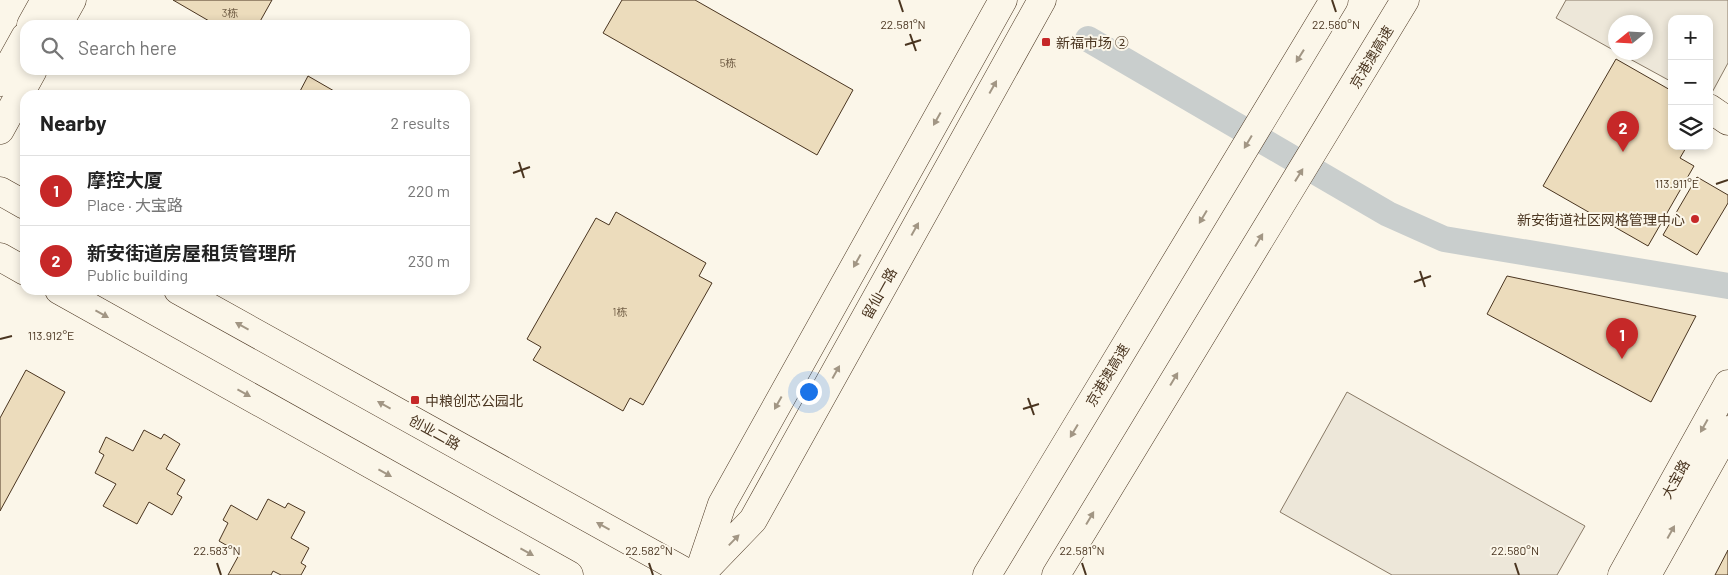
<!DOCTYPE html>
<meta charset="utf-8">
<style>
:root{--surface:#fff;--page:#f6f6f6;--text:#222;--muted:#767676;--line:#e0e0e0;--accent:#c62828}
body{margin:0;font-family:Barlow,"Noto Sans SC",sans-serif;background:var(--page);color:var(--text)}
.controls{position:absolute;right:15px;top:15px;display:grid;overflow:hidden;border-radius:10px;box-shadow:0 2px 8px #0003}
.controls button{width:45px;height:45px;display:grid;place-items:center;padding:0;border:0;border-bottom:1px solid var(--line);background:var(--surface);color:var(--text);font:25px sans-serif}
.compass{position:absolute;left:1608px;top:15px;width:45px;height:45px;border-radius:50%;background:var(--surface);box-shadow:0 2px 8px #0003;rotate:252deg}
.you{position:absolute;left:808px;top:391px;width:18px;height:18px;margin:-12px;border:4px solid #fff;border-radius:50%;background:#1a73e8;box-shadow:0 0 0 8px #1a73e833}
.badge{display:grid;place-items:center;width:32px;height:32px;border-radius:50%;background:var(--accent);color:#fff;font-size:16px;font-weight:700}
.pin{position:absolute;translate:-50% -41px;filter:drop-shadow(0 1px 2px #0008)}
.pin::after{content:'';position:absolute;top:26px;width:18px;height:15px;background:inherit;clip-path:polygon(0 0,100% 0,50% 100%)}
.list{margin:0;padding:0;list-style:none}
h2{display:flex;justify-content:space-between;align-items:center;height:65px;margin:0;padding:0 20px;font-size:21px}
h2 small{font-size:16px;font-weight:400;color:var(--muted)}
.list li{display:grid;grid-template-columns:32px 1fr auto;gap:15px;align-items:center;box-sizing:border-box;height:70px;padding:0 20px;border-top:1px solid var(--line)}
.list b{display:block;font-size:19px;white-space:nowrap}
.list p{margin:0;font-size:16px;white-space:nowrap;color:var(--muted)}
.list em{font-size:16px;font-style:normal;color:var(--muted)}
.icon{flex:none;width:28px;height:28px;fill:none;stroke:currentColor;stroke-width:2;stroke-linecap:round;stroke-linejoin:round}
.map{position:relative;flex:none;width:1728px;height:575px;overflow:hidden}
.search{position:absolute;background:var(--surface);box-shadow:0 2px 8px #0003;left:20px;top:20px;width:450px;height:55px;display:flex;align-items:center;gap:12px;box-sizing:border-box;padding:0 18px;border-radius:15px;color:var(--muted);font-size:19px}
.panel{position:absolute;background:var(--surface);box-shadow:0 2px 8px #0003;left:20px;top:90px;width:450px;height:205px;border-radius:15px}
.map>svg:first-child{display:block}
</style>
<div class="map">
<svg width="1728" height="575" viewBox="0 0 1728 575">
<rect width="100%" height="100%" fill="#fbf6e9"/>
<path fill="#ede7d9" stroke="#887966" d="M1566,0H1728V63L1709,98V19H1672V82L1619,53L1646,52V22H1616L1615,51L1556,18Z
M1347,392L1585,526L1557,575H1392L1280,512Z"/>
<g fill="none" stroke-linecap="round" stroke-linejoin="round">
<path stroke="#c9cecd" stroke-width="26" d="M1088,39L1388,214L1444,239L1728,286"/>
</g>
<path fill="#ecdcbc" stroke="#4a3520" d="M173,0H272L258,25H216Z
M622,0H695L853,90L817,155L603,33Z
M1616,59L1672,91V146H1687L1680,158L1694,166L1648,246L1543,186Z
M308,76L341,95H298Z
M1697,177L1728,195V203L1697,255L1663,235Z
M616,212L706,263L699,276L712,283L643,405L630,398L623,411L533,360L541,347L527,339L596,218L609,225Z
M1507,276L1696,316L1651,402L1487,314Z
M26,370L65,392L0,511V418Z
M144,430L161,439L164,434L180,444L166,469L185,480L177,494L182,497L172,515L149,502L137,524L103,506L116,484L95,473L104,455L99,452L106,437L133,451Z
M268,499L285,508L288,503L305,512L291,538L309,548L301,563L306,566L301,575H281L273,571L271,575H228L240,553L219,541L228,523L223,520L231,505L257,520Z
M1728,550V575H1715Z"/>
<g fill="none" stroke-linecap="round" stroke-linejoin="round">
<g stroke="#4a3520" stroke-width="29">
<path id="minor" d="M31,25L45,0
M58,25L72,0
M0,82L25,37
M1709,108L1728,121
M0,130L33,70"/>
</g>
<g stroke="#4a3520" stroke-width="29">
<path id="major" d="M0,191L25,205
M0,257L25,271
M59,290L569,575
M178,290L691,575
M699,572L722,504L1003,0
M700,575L753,520L1042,0
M1622,575L1728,384
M1647,575L1728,430"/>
</g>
<g stroke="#4a3520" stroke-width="29">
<path id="highway" d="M987,575L1334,0
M1056,575L1405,0"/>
</g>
<use href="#minor" stroke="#fbf6e9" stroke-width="28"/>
<use href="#major" stroke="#fbf6e9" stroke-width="28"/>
<use href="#highway" stroke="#fbf6e9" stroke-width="28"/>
</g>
<defs><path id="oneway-solid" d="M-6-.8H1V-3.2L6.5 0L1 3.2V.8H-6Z" transform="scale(1.25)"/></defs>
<g fill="#a29684">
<use href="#oneway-solid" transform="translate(1300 56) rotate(122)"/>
<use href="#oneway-solid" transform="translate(993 87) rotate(-61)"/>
<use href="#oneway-solid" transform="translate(937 119) rotate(119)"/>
<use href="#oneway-solid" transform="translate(1248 142) rotate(121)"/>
<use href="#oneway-solid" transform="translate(1299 175) rotate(-58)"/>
<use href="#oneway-solid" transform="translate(1203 217) rotate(121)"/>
<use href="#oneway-solid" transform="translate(915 229) rotate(-61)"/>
<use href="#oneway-solid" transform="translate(1259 240) rotate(-59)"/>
<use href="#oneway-solid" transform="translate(857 261) rotate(119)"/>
<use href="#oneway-solid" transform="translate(102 314) rotate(29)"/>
<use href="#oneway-solid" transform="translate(242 326) rotate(-151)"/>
<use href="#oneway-solid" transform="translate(836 372) rotate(-61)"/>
<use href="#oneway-solid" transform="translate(1174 379) rotate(-59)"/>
<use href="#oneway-solid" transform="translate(244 393) rotate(29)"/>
<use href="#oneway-solid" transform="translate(778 403) rotate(119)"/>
<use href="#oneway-solid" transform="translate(384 405) rotate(-151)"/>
<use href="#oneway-solid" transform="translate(1704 426) rotate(119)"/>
<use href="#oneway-solid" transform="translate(1074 431) rotate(121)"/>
<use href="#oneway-solid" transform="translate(385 473) rotate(29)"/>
<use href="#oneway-solid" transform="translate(1090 518) rotate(-59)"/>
<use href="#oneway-solid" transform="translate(603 526) rotate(-151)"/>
<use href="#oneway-solid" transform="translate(1671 532) rotate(-61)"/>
<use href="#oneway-solid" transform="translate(734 540) rotate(-46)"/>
<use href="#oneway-solid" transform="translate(527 552) rotate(29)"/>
</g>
<path fill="none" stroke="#4a3520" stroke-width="2" d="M899,0L903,12M1332,0L1336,12M910,34L916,51M905,45L921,40M519,162L524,178M513,173L530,167M1716,184L1728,180M1420,271L1425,287M1414,282L1431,276M0,339L12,336M1028,398L1034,415M1023,409L1039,404M217,563L221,575M649,563L653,575M1082,563L1086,575M1515,563L1519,575"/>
<g fill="#c62828" stroke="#fbf6e9" stroke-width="2">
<rect x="1041" y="37" width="10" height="10" rx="2.5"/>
<circle cx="1695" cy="219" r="5"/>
<rect x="410" y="395" width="10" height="10" rx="2.5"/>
</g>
<g text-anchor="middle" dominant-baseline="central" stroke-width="4" stroke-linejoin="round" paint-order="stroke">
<g font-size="11" fill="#725f47">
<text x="230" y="12">3栋</text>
<text x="728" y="62">5栋</text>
<text x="620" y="311">1栋</text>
</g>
<g font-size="14" fill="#4a3520" stroke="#fbf6e9" text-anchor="start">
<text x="1056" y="42">新福市场 ②</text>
<text x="1685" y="219" text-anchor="end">新安街道社区网格管理中心</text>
<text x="425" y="400">中粮创芯公园北</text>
</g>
<g font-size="14" fill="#4a3520" stroke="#fbf6e9">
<text transform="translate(1371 57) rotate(-59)">京港澳高速</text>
<text transform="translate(879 293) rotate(-61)">留仙一路</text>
<text transform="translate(1107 375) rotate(-59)">京港澳高速</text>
<text transform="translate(435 432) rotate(29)">创业二路</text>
<text transform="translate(1675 479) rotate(-61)">大宝路</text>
</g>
</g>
<g font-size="12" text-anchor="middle" fill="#4a3520" stroke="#fbf6e9" stroke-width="4" stroke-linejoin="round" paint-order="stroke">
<text x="903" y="29">22.581°N</text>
<text x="1336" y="29">22.580°N</text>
<text x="1677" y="188">113.911°E</text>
<text x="51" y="340">113.912°E</text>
<text x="217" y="555">22.583°N</text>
<text x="649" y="555">22.582°N</text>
<text x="1082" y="555">22.581°N</text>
<text x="1515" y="555">22.580°N</text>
</g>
</svg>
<div class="controls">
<button>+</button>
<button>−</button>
<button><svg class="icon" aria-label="layers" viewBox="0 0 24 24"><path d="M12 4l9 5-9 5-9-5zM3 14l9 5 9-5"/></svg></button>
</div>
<svg class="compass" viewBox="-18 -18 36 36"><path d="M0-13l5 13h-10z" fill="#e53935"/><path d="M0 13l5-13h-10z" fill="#767676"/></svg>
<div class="you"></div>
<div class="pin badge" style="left:1622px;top:359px">1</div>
<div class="pin badge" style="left:1623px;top:152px">2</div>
<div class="search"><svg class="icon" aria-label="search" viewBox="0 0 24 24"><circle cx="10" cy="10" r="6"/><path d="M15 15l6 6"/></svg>Search here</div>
<section class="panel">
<h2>Nearby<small>2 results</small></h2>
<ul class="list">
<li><span class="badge">1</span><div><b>摩控大厦</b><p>Place · 大宝路</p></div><em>220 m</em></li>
<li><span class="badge">2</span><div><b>新安街道房屋租赁管理所</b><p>Public building</p></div><em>230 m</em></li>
</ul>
</section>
</div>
